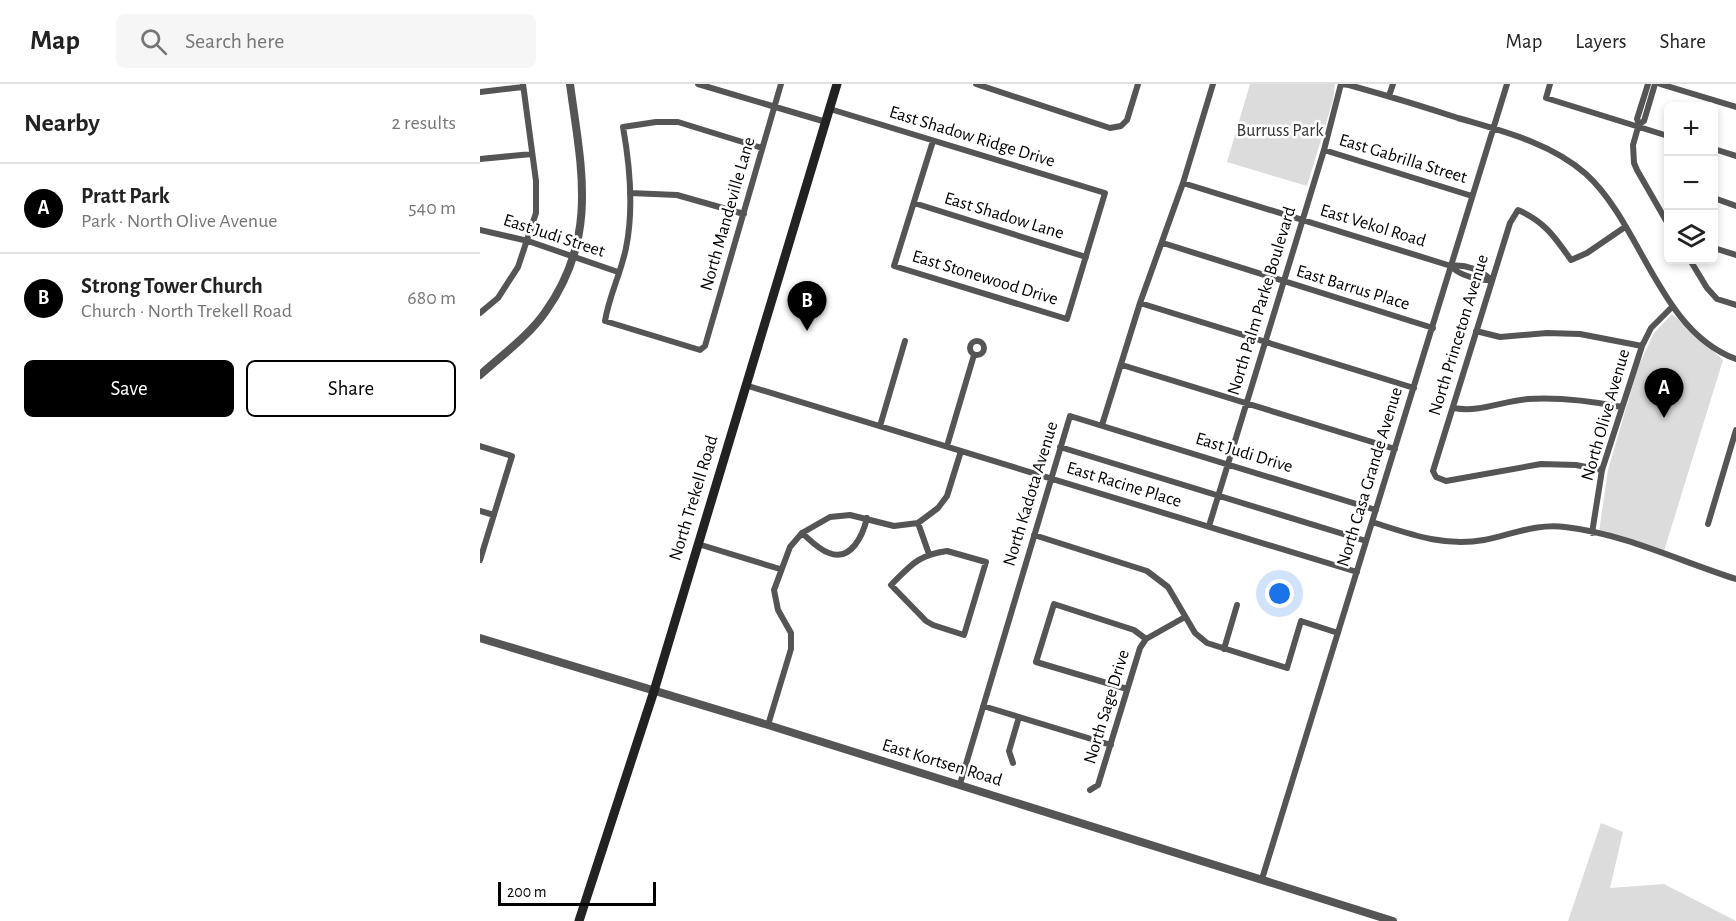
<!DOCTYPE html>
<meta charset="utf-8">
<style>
:root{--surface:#fff;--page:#f6f6f6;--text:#222;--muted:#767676;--line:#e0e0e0;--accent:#000}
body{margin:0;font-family:"Alegreya Sans",sans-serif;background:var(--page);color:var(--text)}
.controls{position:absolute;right:18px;top:18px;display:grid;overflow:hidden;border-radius:9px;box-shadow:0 3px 9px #0003}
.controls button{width:54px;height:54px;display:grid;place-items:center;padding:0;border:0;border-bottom:2px solid var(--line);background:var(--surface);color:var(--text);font:30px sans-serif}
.scale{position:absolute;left:18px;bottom:15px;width:158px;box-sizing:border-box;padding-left:6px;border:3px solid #000;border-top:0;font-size:16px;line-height:21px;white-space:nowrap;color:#000;-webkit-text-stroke:4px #fff;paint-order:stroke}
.you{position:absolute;left:800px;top:510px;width:21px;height:21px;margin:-15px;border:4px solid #fff;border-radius:50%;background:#1a73e8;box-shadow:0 0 0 9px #1a73e833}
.badge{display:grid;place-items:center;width:39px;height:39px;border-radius:50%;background:var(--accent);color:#fff;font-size:20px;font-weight:700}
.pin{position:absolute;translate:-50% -50px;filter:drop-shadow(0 2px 3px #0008)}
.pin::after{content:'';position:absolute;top:32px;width:21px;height:18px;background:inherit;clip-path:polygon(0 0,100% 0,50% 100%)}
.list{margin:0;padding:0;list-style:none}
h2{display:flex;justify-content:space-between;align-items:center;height:78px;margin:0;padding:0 24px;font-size:26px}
h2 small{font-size:20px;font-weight:400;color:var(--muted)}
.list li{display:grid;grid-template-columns:39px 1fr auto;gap:18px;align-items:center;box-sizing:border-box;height:90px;padding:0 24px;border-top:2px solid var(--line)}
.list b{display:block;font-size:22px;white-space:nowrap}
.list p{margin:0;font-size:20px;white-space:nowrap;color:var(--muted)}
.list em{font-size:20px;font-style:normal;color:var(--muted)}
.actions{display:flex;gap:12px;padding:18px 24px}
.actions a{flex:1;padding:14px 0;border:2px solid var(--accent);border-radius:9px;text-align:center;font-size:21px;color:var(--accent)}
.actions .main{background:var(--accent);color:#fff}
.icon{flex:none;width:33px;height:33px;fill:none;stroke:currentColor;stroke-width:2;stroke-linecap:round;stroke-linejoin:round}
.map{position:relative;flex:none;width:1256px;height:837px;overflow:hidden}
header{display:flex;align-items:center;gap:36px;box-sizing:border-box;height:84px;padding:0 30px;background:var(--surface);border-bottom:2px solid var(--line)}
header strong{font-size:28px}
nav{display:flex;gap:33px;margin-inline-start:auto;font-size:21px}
.search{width:420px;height:54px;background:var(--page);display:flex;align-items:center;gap:15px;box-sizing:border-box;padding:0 21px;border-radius:9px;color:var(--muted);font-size:22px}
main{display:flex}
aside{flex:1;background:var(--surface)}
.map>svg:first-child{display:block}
</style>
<header>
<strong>Map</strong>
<div class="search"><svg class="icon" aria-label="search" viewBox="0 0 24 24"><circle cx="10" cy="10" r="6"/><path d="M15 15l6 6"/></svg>Search here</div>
<nav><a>Map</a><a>Layers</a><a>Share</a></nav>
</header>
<main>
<aside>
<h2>Nearby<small>2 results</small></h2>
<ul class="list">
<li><span class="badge">A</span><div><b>Pratt Park</b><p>Park · North Olive Avenue</p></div><em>540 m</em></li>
<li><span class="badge">B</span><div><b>Strong Tower Church</b><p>Church · North Trekell Road</p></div><em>680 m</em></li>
</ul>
<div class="actions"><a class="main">Save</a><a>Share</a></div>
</aside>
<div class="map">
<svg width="1256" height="837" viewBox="0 0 1256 837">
<rect width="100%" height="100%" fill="#fff"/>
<path fill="#dcdcdc" d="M770,0H855L853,16L827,102L747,78Z
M1192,230L1243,276L1184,467L1119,448L1128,386L1158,283L1174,249Z
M1121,739L1143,748L1130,804L1184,800L1256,837H1088Z"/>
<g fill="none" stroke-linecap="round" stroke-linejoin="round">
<path stroke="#555" stroke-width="6" d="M218,0L346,38
M496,0L630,44L641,42L647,36L658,0
M861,0L869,1C905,11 942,22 978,34C1022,47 1071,59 1106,90C1162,141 1179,247 1256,275
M1070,0L1066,14L1188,52
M1168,0L1157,35L1159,40L1153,61L1154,79L1157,86L1188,140
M1180,0L1256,23
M0,8L43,3
M909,12L913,0
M350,25L625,109L587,235L414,182L453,57
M1159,40L1164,37L1175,0
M282,64L198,38H176L143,43C150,82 154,125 146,164C141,189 129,212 125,237L220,266L225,262L301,0
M1234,65L1256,72
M844,66L992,112
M0,75L52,70
M703,99L971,182C985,180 1002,186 1011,196C1000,197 978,191 971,182
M150,109L197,111L264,130
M1234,114L1256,122
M434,119L606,173
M0,146L48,157L138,188
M683,159L953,244
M1234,164L1256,171
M1210,176L1227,204L1237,215L1256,221
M660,219L934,304
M0,229L18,214L38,183L56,129V97L43,0
M996,247L1020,253L1067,249L1100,250L1162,262
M490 264a7 7 0 1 1 14 0a7 7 0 1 1-14 0Z
M642,281L915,365
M265,301L877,488
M974,324C999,329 1022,317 1048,315C1080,313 1111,317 1142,323
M622,341L660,219L703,99L733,0
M400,342L425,257
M0,362L32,372L0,476
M467,362L494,271
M580,363L886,457
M1122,386L1096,381L1061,380L966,397L956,393L953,387L1030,139L1038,126C1064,137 1075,153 1091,176L1107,169L1145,143
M0,427L14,431
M892,438C930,450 963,463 1004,456C1030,451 1057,439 1085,443C1145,450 1199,477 1256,495
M438,439L449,470
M1228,440L1256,346
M729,442L844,66L861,0
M322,449C330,456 339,466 349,469C371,478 383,451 387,434
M1112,449L1122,386L1162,262L1171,244L1192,223
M554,451L667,487L688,503L715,549L727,559L807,584L821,537L858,549
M218,460L300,485
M467,467L506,478L484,551L453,541L446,537L411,501C431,481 438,471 467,467Z
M744,565L757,521
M647,605L556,578L574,520L654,546L666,555
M503,622L631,661
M288,641L311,565V549L298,526L294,506L310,463L322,449L350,433L370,431L414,442L438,439L458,424L467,412L481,367
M533,679L529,667L539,633
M480,700L590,332L896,426
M610,706L618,701L660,564L666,555L705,533
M782,795L1027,0"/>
<path stroke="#555" stroke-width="8" d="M0,291C22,271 49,252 66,227C119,152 101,83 90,0
M0,554L288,641L913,837"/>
<path stroke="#222" stroke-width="9" d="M99,837L174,607L357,0"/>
</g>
<g text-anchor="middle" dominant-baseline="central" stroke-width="5" stroke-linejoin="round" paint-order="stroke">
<g font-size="18" fill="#333" stroke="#fff">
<text x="800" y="47">Burruss Park</text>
</g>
<g font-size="18" fill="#000" stroke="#fff">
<text transform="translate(492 53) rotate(17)">East Shadow Ridge Drive</text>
<text transform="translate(923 75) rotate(17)">East Gabrilla Street</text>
<text transform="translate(248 130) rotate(-74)">North Mandeville Lane</text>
<text transform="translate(524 132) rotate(17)">East Shadow Lane</text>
<text transform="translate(893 142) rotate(17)">East Vekol Road</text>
<text transform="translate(74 152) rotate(18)">East Judi Street</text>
<text transform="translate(505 194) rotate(17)">East Stonewood Drive</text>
<text transform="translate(873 204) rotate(17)">East Barrus Place</text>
<text transform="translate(782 217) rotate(-73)">North Palm Parke Boulevard</text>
<text transform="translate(979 251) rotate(-73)">North Princeton Avenue</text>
<text transform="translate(1126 331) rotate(-74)">North Olive Avenue</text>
<text transform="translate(764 369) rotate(17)">East Judi Drive</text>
<text transform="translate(890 393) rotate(-73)">North Casa Grande Avenue</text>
<text transform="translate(644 401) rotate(17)">East Racine Place</text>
<text transform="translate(551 410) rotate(-73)">North Kadota Avenue</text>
<text transform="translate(214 414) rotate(-73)">North Trekell Road</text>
<text transform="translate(627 623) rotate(-73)">North Sage Drive</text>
<text transform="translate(462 679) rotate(17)">East Kortsen Road</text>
</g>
</g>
</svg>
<div class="controls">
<button>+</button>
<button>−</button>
<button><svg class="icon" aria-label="layers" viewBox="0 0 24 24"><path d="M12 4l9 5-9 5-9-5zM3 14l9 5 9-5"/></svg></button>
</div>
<div class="scale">200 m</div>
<div class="you"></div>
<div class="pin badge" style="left:1184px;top:334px">A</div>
<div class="pin badge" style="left:327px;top:247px">B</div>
</div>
</main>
